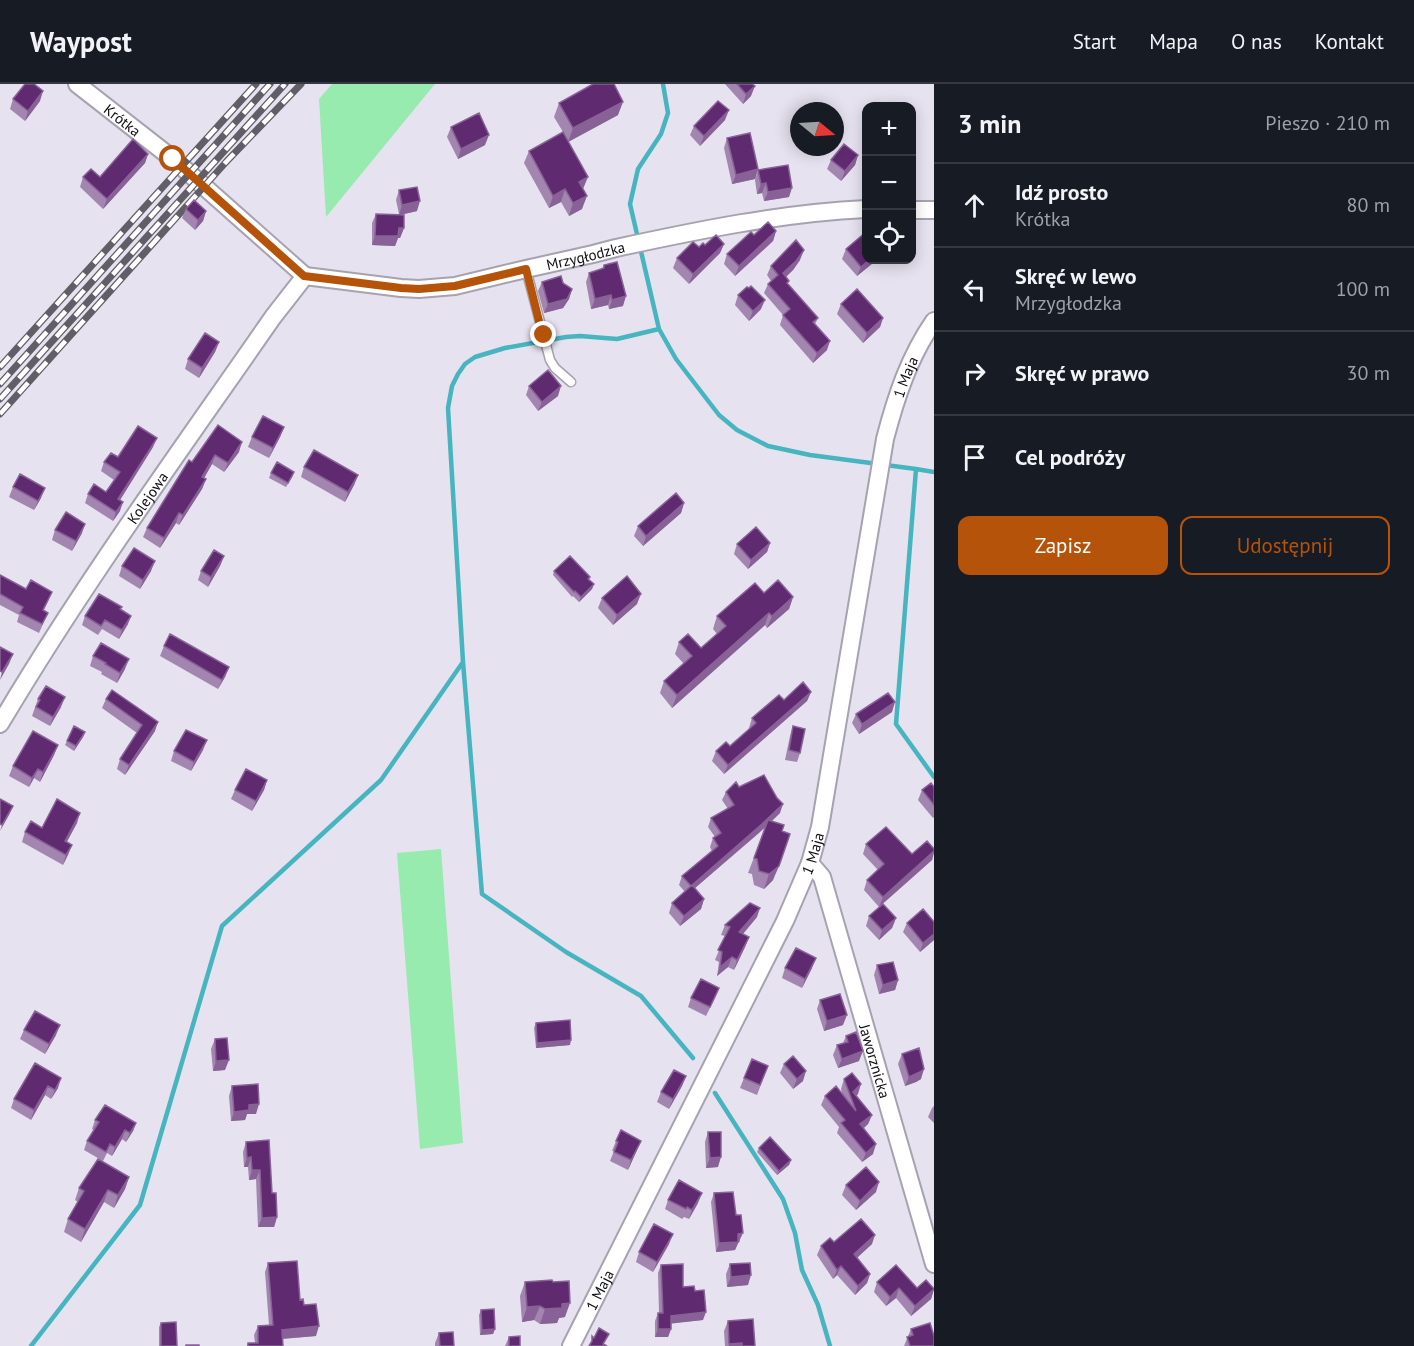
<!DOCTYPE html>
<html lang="pl">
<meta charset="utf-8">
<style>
:root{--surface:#171b24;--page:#242831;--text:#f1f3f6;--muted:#9ea1a6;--line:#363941;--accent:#b45309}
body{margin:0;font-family:"PT Sans",sans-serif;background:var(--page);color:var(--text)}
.controls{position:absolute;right:18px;top:18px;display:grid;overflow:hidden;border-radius:12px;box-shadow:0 3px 15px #0003}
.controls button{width:54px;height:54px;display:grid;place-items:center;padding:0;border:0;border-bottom:2px solid var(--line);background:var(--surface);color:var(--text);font:30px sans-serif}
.compass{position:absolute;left:790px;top:18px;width:54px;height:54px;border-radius:50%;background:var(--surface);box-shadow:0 3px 15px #0003;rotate:108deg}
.stop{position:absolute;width:18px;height:18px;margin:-14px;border:4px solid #b45309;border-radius:50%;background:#fff}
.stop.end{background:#b45309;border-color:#fff;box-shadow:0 2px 6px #0008}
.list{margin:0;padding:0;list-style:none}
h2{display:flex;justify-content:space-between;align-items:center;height:78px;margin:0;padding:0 24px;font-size:26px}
h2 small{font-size:20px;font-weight:400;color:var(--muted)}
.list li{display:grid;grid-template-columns:39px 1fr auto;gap:18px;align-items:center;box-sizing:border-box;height:84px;padding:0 24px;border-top:2px solid var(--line)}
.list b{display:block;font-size:22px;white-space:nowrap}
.list p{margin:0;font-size:20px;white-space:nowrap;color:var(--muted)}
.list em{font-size:20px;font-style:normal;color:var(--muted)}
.actions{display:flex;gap:12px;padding:18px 24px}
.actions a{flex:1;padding:14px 0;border:2px solid var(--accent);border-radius:12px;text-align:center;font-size:21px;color:var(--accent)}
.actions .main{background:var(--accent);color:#fff}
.icon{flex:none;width:33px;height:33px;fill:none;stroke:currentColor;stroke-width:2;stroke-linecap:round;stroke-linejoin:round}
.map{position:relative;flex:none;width:934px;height:1262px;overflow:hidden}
header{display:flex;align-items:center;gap:36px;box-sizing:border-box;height:84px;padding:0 30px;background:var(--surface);border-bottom:2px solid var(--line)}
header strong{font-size:28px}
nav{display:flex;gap:33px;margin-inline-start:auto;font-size:21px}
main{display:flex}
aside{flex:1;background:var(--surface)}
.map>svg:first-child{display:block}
</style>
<header>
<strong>Waypost</strong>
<nav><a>Start</a><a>Mapa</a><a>O nas</a><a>Kontakt</a></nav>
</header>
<main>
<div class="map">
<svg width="934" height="1262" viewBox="0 0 934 1262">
<rect width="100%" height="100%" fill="#e6e2f0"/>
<path fill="#98ebaf" d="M332,0H435L326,133L319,15Z
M441,765L463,1059L420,1065L397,769Z"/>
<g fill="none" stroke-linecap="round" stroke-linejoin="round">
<path stroke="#47b5bf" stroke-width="4.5" d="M663,0L668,29L661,50L638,85L630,120L659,245L676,275L719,331L737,346L768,362L810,371L916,385L934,388
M659,245L617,255L580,252L566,253L505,264L475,273L465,280L458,290L452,302L448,324L463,578L482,810L566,868L641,912L693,974
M916,385L896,640L934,693
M715,1009L783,1115L795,1149L802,1186L818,1221L830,1262
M31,1262L140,1121L222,842L381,696L463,578"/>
<g stroke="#a6a2af" stroke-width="11">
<path id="lane" d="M526,185L550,276L555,284L571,298"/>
</g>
<g stroke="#a6a2af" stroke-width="20">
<g id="street">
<path id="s1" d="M77,0L173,75L305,192"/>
<path d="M912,126H934"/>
<path id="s2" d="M305,192L401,204L419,205L455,202L526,185L593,170L616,164C699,146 782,129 866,125"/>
<path id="s3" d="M0,640C83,500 180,367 273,233L305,192"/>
<path id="s4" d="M810,779L822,793L934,1180"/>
<path id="s5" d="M571,1262L785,837L810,779L820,743L885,355C896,313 909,273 934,237"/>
</g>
</g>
<use href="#lane" stroke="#fff" stroke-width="8"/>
<use href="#street" stroke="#fff" stroke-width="16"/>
<g stroke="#615e67" stroke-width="7">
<path id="rail" d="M0,283L256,0
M0,300L270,0
M0,315L285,0
M0,330L226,78L301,0"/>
</g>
<use href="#rail" stroke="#fff" stroke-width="4.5" stroke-dasharray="14" stroke-linecap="butt"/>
</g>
<path fill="#a286b0" d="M725,0H752L751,12L743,20Z
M13,15L40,17L25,37L10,25Z
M559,19L618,31L568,58L583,105L582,125L569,132L561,118L549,124L524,79L529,67L563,48L554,33Z
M725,36L700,62L690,51L694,42Z
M451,43L485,61L458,75L447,53Z
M727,54L758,85L755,95L732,100L724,64Z
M148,70L145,79L103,125L80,103L83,93H100Z
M858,71L855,81L841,97L827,85L831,76Z
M758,86L789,113L764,117L762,109L757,110L755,96Z
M399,106L417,127L401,131L404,144L400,154H398L395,162L372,161V139L376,130H399L396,116Z
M186,125L206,127L203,137L195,146L182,134Z
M776,147L773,157L735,192L724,180L727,170L754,151Z
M724,160L720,169L689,200L673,184L677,174L699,163L705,161Z
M846,165L873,179L857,192L842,175Z
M800,176L793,186L786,193L788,200L818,234L815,240L827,266L813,279L780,241L783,231L764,209L768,200L771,197L767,191L771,182Z
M604,181L623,222L609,225L608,221L591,225L586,198L589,189L602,185Z
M542,198L563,199L572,205L569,215L563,224L544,229L538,207Z
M738,211L761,225L749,237L735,221Z
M841,220L883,234L880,243L863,259L837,230Z
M219,258L215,268L199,294L185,285L188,275Z
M529,302L558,312L538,327L526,311Z
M218,341L239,368L224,388L212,380L204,394L206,395L202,405L179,441L176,439L160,464L143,453L147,444Z
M284,343L280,353L269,374L248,363L252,353Z
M153,363L120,416V427L113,437L85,419L88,410L106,408L114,396L101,387L104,378L118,373Z
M304,383L358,391L354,401L345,418L301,393Z
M271,389L293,392L286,403L269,394Z
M13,403L41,414L34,426L9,413Z
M684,419L681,429L643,462L634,452L638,442Z
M55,446L82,449L72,467L52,456Z
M770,459L767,468L748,485L734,470L737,460Z
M224,472L220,482L208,503L198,496L201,487Z
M122,482L151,487L140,505L119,492Z
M554,487L590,493L589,495L594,500L592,505L579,518L573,512L572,513L553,491Z
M0,491L26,505L52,508L44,526L48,529L39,549L17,538L19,531L0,521Z
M764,509L793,513L789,525L767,544L765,541L672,624L660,609L664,597L684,580L675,570L679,558L701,564L717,550L713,545L717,532Z
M602,514L637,520L613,541L598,524Z
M121,525L128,540L119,555L102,545L98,551L82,541L85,532Z
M164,562L229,583L225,593L218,605L160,572Z
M93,572L125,585L117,599L101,590L102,588L90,582Z
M811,608L807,617L724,690L712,677L716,667L730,662L749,645V644L752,634L784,616Z
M38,615L61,623L50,642L32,632Z
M106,615L155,647L125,691L117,685L120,675L137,649L102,624Z
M892,628L859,650L852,639L856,630Z
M793,642L800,669L797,678L785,676L790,652Z
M85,648L83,653L74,667L65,661L67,657Z
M58,661L54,671L40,698L34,694L29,703L9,692L13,682Z
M203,666L191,687L171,677L174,667Z
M267,696L264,706L252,727L231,715L235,706Z
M739,703L780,729L772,737L782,747L773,796L764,805L754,801L752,790L748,789L766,742L695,804L704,815L701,825L680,842L669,829L672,819L685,808L679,801L682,792L712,767L710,763L713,754L715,753L708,743L711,734L728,725L722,716L726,708Z
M934,703V733L933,734L918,716L922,706Z
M77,739L66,758L72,761L63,781L22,758L25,748L42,744Z
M866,760L912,770L934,765V769L932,776L879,823L864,806L867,796L878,786L863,770Z
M869,832L896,834L892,844L879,856L866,842Z
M757,833L743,850L749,853L745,863L734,886L728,883L717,892L719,878L715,876L725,852L721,851L725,841Z
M934,838V856L920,868L903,848L907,839Z
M877,881L898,896L895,906L879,910L874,891Z
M785,884H812L802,904L782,894Z
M719,904L715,914L706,932L688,923L691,914Z
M820,916L843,941L824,947L817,925Z
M536,939L570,961L536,964L534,944Z
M24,946L56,951L45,970L20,955Z
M846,952L859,977L838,984L833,971L837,961L843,959Z
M215,955L225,986L213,987L211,965Z
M902,970L921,995L916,998L905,1002L898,980Z
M35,979L58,1004L51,1015L45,1011L31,1036L11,1024L14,1015Z
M784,980L803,997L793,1005L780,989Z
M768,982L757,1011L740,1004L744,994Z
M686,992L682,1002L669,1025L657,1018L661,1008Z
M844,995L858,1010L856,1012L872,1031L868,1040L864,1044L873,1070L862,1078L837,1049L839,1043L821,1021L825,1012H843L841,1005Z
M232,1002L256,1030H247L245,1036L231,1037L229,1012Z
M934,1022V1039L928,1033L932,1024Z
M95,1036L136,1039L133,1047L126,1058L122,1055L112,1072L107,1069L103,1077L84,1066L87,1057L94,1046L92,1045Z
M708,1048L718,1083L706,1084L705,1058Z
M616,1057L637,1066L628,1086L610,1077L614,1067H612Z
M246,1058L272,1109L277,1133L274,1143H258L256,1095L249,1096L248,1083H244L243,1068Z
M759,1064L791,1076L789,1081L777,1091L757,1068Z
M129,1093L125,1105L114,1124L104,1118L81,1158L64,1148L68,1135L78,1118L75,1116L79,1104Z
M846,1101L876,1108L856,1126L842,1111Z
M714,1109L736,1131L740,1158H738L735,1166L716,1168L711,1118Z
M668,1116L698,1119L689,1135L684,1133L682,1135L665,1125Z
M834,1158L872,1160L857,1174L870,1190L867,1199L855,1211L837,1191L833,1195L817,1171L821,1162Z
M669,1160L653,1188L636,1178L639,1168Z
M268,1179L304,1221L316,1252L283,1255V1262H247L248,1259H255L254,1251L258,1242L269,1241L265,1188Z
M730,1180L748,1201L727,1203L726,1190Z
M661,1181L683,1203L703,1236L671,1239V1245L668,1253H655V1237L658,1229H659L658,1189Z
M525,1198H553L565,1233L559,1234L557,1239L540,1240L534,1236L522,1238L520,1212Z
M877,1198L917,1204L934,1205L931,1215L911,1232L896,1214L886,1222L874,1208Z
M481,1226L495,1245L493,1250L480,1251L479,1231Z
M728,1237L755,1262H725L724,1247Z
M161,1239L177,1262H159V1243Z
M911,1245L934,1262H904Z
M439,1249L454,1262H435V1259Z
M509,1253L520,1262H505Z"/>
<path fill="#886196" d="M755,2L751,12L743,20L746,10Z
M43,7L40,17L25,37L28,27Z
M623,18L618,31L568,58L573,44Z
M729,26L725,36L700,62L704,52Z
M489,51L485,61L458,75L461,65Z
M148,70L145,79L103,125L107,115Z
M858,71L855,81L841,97L845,87Z
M758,85L755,95L732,100L736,91Z
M588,93L583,105L574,111L579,98Z
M766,99L762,109L757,110L761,100Z
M792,104L789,113L764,117L768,108Z
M565,105L561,118L549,124L553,112Z
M587,112L582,125L569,132L573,119Z
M420,117L417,127L399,131L402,121Z
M206,127L203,137L195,146L198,136Z
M399,144H404L400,154H398L395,162L372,161L375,152Z
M776,147L773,157L735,192L739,182Z
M724,160L720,169L689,200L693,190Z
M804,166L800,176L793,186L779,199L783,189Z
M869,176H874L873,179L857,192L861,183Z
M572,205L569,215L563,224L544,229L548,220Z
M611,211L608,221L591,225L595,215Z
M626,212L623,222L609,225L612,216Z
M765,216L761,225L749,237L753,227Z
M883,234L880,243L863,259L867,249Z
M830,257L827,266L813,279L817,269Z
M219,258L215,268L199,294L202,284Z
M561,302L558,312L538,327L542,318Z
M284,343L280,353L269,374L273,364Z
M157,354L153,363L115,424L118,415Z
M242,358L239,368L224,388L228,379Z
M215,371L212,380L199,403L202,393Z
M358,391L354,401L345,418L348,408Z
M206,395L202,405L179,441L183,431Z
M45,404L41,414L34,426L38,417Z
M123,418L120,427L113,437L116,428Z
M684,419L681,429L643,462L646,452Z
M179,429L176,439L160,464L164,454Z
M85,440L82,449L72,467L76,457Z
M770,459L767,468L748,485L751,476Z
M224,472L220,482L208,503L211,493Z
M155,477L151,487L140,505L143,496Z
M594,500L592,505L579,518L581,513Z
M641,510L637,520L613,541L617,531Z
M793,513L789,525L767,544L772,532Z
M769,529L765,541L672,624L677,611Z
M131,532L128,540L119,555L122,546Z
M13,570L9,580L0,596L2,588Z
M129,575L125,585L117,599L120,589Z
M229,583L225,593L218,605L222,596Z
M811,608L807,617L724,690L728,681Z
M65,613L61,623L50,642L53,633Z
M895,618L892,628L859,650L862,640Z
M158,638L155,647L125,691L129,681Z
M85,648L83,653L74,667L76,662Z
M207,656L203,666L191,687L194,678Z
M58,661L54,671L40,698L43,688Z
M38,685L34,694L29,703L32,694Z
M267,696L264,706L252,727L256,717Z
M783,720L780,729L759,749L688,810L691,802Z
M13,722L9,731L0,747L2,741Z
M80,729L77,739L62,767L65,757Z
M72,761L68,771L63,781L66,771Z
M934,767L932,776L879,823L883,813Z
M779,782L773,796L764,805L769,790Z
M704,815L701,825L680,842L684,832Z
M760,824L757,833L736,858L739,848Z
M896,834L892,844L879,856L882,846Z
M934,850V856L920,868L923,859Z
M749,853L745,863L734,886L737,876Z
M732,873L728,883L717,892L720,883Z
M816,874L812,884L802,904L805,895Z
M898,896L895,906L879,910L883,901Z
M847,931L843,941L824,947L827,937Z
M60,941L56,951L45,970L49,960Z
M571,956L570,961L536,964L537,959Z
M863,967L859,977L838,984L842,975Z
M229,976L225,986L213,987L216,977Z
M924,985L921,995L916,998L905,1002L909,993Z
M806,987L803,997L793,1005L797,995Z
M686,992L682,1002L669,1025L673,1015Z
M61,994L58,1004L51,1015L55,1006Z
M861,1000L858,1010L852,1015L853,1008Z
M48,1002L45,1011L31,1036L34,1026Z
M259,1020L256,1030H247L245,1036L231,1037L234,1028L249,1021Z
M872,1031L868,1040L857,1050L860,1040Z
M136,1039L133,1047L126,1058L130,1049Z
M125,1046L122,1055L112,1072L115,1063Z
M641,1057L637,1066L628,1086L631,1076Z
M876,1060L873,1070L862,1078L866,1069Z
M251,1073L248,1083H244L247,1074Z
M721,1073L718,1083L706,1084L710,1074Z
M791,1076L789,1081L777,1091L779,1087Z
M252,1086H260L256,1095L249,1096Z
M129,1093L125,1105L114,1124L118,1111Z
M879,1098L876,1108L856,1126L860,1117Z
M108,1106L104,1118L81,1158L85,1145Z
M702,1109L698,1119L689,1135L692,1126Z
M277,1133L274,1143H258L262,1134Z
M743,1149L735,1166L716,1168L719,1159L738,1150Z
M673,1150L669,1160L653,1188L657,1178Z
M875,1151L872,1160L851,1179L854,1170Z
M841,1182L837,1191L833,1195L837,1186Z
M870,1190L867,1199L855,1211L858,1202Z
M751,1191L748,1201L727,1203L731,1193Z
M899,1204L896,1214L886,1222L890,1213Z
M934,1205L931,1215L911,1232L915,1222Z
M570,1219L565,1233L559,1234L557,1239L540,1240L545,1225L562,1220Z
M540,1222L534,1236L522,1238L527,1223Z
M706,1228L703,1236L668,1240L671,1232Z
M319,1242L316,1252L278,1255L282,1246Z
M495,1245L493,1250L480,1251L482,1246Z
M658,1245H671L668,1253H655Z
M742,1259L741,1262H729V1260Z"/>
<path fill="#5f2a6f" stroke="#886196" stroke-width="1.5" d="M25,0H34L43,7L28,27L13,15Z
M593,0H614L623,18L573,44L559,19Z
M737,0H752L755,2L746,10Z
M718,17L729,26L704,52L694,42Z
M479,29L489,51L461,65L451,43Z
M563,48L588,93L579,98L587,112L573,119L565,105L553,112L529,67Z
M750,49L758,85L736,91L727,54Z
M133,55L148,70L107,115L83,93L91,85L100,93Z
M844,60L858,71L845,87L831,76Z
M788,81L792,104L768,108L766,99L761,100L758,86Z
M417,103L420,117L402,121L399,106Z
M194,116L206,127L198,136L186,125Z
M376,130L404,131V144H399L398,152H375Z
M768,138L776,147L739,182L727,170L751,148L754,151Z
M866,148L867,176H869L861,183L846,165Z
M716,151L724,160L693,190L677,174L693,158L699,163L703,159L705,161Z
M796,156L804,166L796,177L783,189L789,197L787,199L818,234L813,238L830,257L817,269L783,231L790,225L768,200L778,191L771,182Z
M617,178L626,212L612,216L611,211L595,215L589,189L604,184V181Z
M561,192L563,199L572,205L567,215L548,220L542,198Z
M751,202L765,216L753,227L738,211L747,203L749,204Z
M857,205L883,234L867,249L841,220Z
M205,249L219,258L202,284L188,275Z
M548,286L561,302L542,318L529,302Z
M263,332L284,343L273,364L252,353Z
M218,341L242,358L228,379L215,371L202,393L206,395L183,431L179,429L164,454L147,444L189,376L192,378Z
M138,342L157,354L118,415L123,418L116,428L88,410L94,400L106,408L120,388L104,378L111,369L118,373Z
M314,366L358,391L348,408L304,383Z
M277,378L294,388L288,399L271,389Z
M20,390L45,404L38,417L13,403Z
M676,409L684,419L646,452L638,442Z
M66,428L85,440L76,457L55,446Z
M756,443L770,459L751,476L737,460Z
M134,464L155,477L143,496L122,482Z
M214,466L224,472L211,493L201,487Z
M570,472L590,493L588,495L594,500L581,513L575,507L574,508L554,487Z
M0,491L26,505L31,496L52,508L43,526L48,529L42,540L20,529L23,523L0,510Z
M627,492L641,510L617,531L602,514Z
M778,496L793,513L772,532L769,529L677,611L664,597L692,572L679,558L688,550L701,564L726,542L717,532L755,499L764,509Z
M99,510L122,523L120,525L131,532L122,546L105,536L101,542L85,532Z
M170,550L229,583L222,596L164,562Z
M101,559L129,575L120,589L105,580L106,579L93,572Z
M0,563L13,570L2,588L0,587Z
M803,598L811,608L728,681L716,667L726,658L730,662L756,639L752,634L779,611L784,616Z
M46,602L65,613L53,633L36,623L40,616L38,615Z
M112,606L158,638L129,681L120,675L142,641L106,615Z
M888,609L895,618L862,640L856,630Z
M74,642L85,648L76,662L67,657Z
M793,642L805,645L800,669L789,666Z
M186,646L207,656L194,678L174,667Z
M33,647L58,661L43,688L38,685L32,694L13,682Z
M246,685L267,696L256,717L235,706Z
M764,691L777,714L783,720L762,740L691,802L682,792L718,762L713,754L721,749L711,734L734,721L726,708L736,698L739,703Z
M931,699L934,703V721L922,706Z
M0,715L13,722L2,741L0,740Z
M57,715L80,729L65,757L72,761L66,771L25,748L31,737L42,744Z
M768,736L784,741L782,747L790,750L779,782L769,790L759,787L757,775L754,774Z
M886,743L912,770L927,757L934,765V767L883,813L867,796L884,780L866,760Z
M692,801L704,815L684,832L672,819Z
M750,819L760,824L739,848L749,853L737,876L732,873L720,883L722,868L718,866L730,843L725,841Z
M883,820L896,834L882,846L869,832Z
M923,825L934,838V850L923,859L907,839Z
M796,864L816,874L805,895L785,884Z
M893,878L898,896L883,901L877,881Z
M701,895L719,904L710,923L691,914Z
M840,910L847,931L827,937L820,916Z
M35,927L60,941L49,960L24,946Z
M570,936L571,956L537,959L536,939Z
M856,948L863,967L842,975L837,961L848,958L846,952Z
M227,954L229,976L216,977L215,955Z
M919,964L924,985L920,988L909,993L902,970Z
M793,972L806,987L797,995L784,980Z
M752,975L768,982L760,1001L744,994Z
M35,979L61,994L55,1006L48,1002L34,1026L14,1015Z
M674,986L686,992L673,1015L661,1008Z
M852,989L861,1000L853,1008L872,1031L860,1040L876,1060L866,1069L841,1039L845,1036L825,1012L836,1002L856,1027L844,995Z
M258,1000L259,1020L249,1021V1026L234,1028L232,1002Z
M105,1021L136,1039L130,1049L125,1046L115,1063L110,1060L106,1068L87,1057L99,1038L95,1036Z
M621,1046L641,1057L631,1076L614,1068L618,1058L616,1057Z
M708,1048H721V1073L710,1074Z
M770,1053L791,1076L779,1087L759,1064Z
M269,1056L272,1109H276L277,1133L262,1134L260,1086H252L251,1073L247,1074L246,1058Z
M98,1075L129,1093L118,1111L108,1106L85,1145L68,1135L84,1107L79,1104Z
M866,1083L879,1098L860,1117L846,1101Z
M679,1096L702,1109L692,1126L687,1123L686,1125L668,1116Z
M733,1108L736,1131H741L743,1149L738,1150V1158L719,1159L714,1109Z
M861,1135L875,1151L854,1170L870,1190L858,1202L841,1182L837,1186L821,1162L830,1154L834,1158Z
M654,1140L673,1150L657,1178L639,1168Z
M297,1177L300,1216L303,1215L304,1221L316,1220L319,1242L282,1246L283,1262H248V1259H258V1242L273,1241L268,1179Z
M750,1179L751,1191L731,1193L730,1180Z
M683,1180V1203L694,1202L695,1207L704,1206L706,1228L671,1232V1245H658V1229H663L661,1181Z
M896,1181L917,1204L926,1196L934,1205L915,1222L899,1204L890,1213L877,1198Z
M552,1196L553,1198L569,1197L570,1219L562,1220V1224L545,1225L540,1222L527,1223L525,1198Z
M494,1225L495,1245L482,1246L481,1226Z
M753,1235L755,1262H742V1259L729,1260L728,1237Z
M176,1238L177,1262H161V1239Z
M930,1239L934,1252V1262H910L907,1253L913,1251L911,1245Z
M599,1244L609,1250L603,1260L607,1262H589L592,1257V1252L594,1254Z
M453,1248L454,1262H440L439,1249Z
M520,1252V1262H509V1253Z
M186,1261H199V1262H186Z"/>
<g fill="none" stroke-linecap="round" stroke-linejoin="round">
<path stroke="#b45309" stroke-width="8" d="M173,75L304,192L401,204L419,205L455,202L526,185L539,237L544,251"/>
</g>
<g text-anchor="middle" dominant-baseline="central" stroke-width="6" stroke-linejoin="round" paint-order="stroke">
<g font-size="15" fill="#0f0d12" stroke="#fff">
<text stroke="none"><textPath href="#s1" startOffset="58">Krótka</textPath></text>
<text stroke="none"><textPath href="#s2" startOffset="285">Mrzygłodzka</textPath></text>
<text stroke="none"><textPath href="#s5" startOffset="1035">1 Maja</textPath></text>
<text stroke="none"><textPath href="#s3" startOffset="270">Kolejowa</textPath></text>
<text stroke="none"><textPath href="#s5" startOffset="549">1 Maja</textPath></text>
<text stroke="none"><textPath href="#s4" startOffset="210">Jaworznicka</textPath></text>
<text stroke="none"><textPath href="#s5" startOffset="63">1 Maja</textPath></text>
</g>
</g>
</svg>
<div class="controls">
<button>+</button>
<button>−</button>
<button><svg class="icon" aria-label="locate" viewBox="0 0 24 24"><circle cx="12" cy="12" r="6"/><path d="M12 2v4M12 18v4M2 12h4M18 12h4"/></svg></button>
</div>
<svg class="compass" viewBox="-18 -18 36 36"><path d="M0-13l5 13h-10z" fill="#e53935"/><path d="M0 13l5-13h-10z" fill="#9ea1a6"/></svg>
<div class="stop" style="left:173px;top:75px"></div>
<div class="stop end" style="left:544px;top:251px"></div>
</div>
<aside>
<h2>3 min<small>Pieszo · 210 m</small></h2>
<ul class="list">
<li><svg class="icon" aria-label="ahead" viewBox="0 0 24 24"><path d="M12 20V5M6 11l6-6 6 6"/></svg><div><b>Idź prosto</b><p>Krótka</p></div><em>80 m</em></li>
<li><svg class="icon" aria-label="left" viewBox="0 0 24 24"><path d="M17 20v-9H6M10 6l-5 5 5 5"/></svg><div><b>Skręć w lewo</b><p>Mrzygłodzka</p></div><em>100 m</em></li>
<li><svg class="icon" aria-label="right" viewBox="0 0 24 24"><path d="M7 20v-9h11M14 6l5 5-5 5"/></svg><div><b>Skręć w prawo</b></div><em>30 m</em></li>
<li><svg class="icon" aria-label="arrive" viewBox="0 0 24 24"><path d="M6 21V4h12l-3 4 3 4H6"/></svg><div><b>Cel podróży</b></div></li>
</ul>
<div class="actions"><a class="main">Zapisz</a><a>Udostępnij</a></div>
</aside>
</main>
